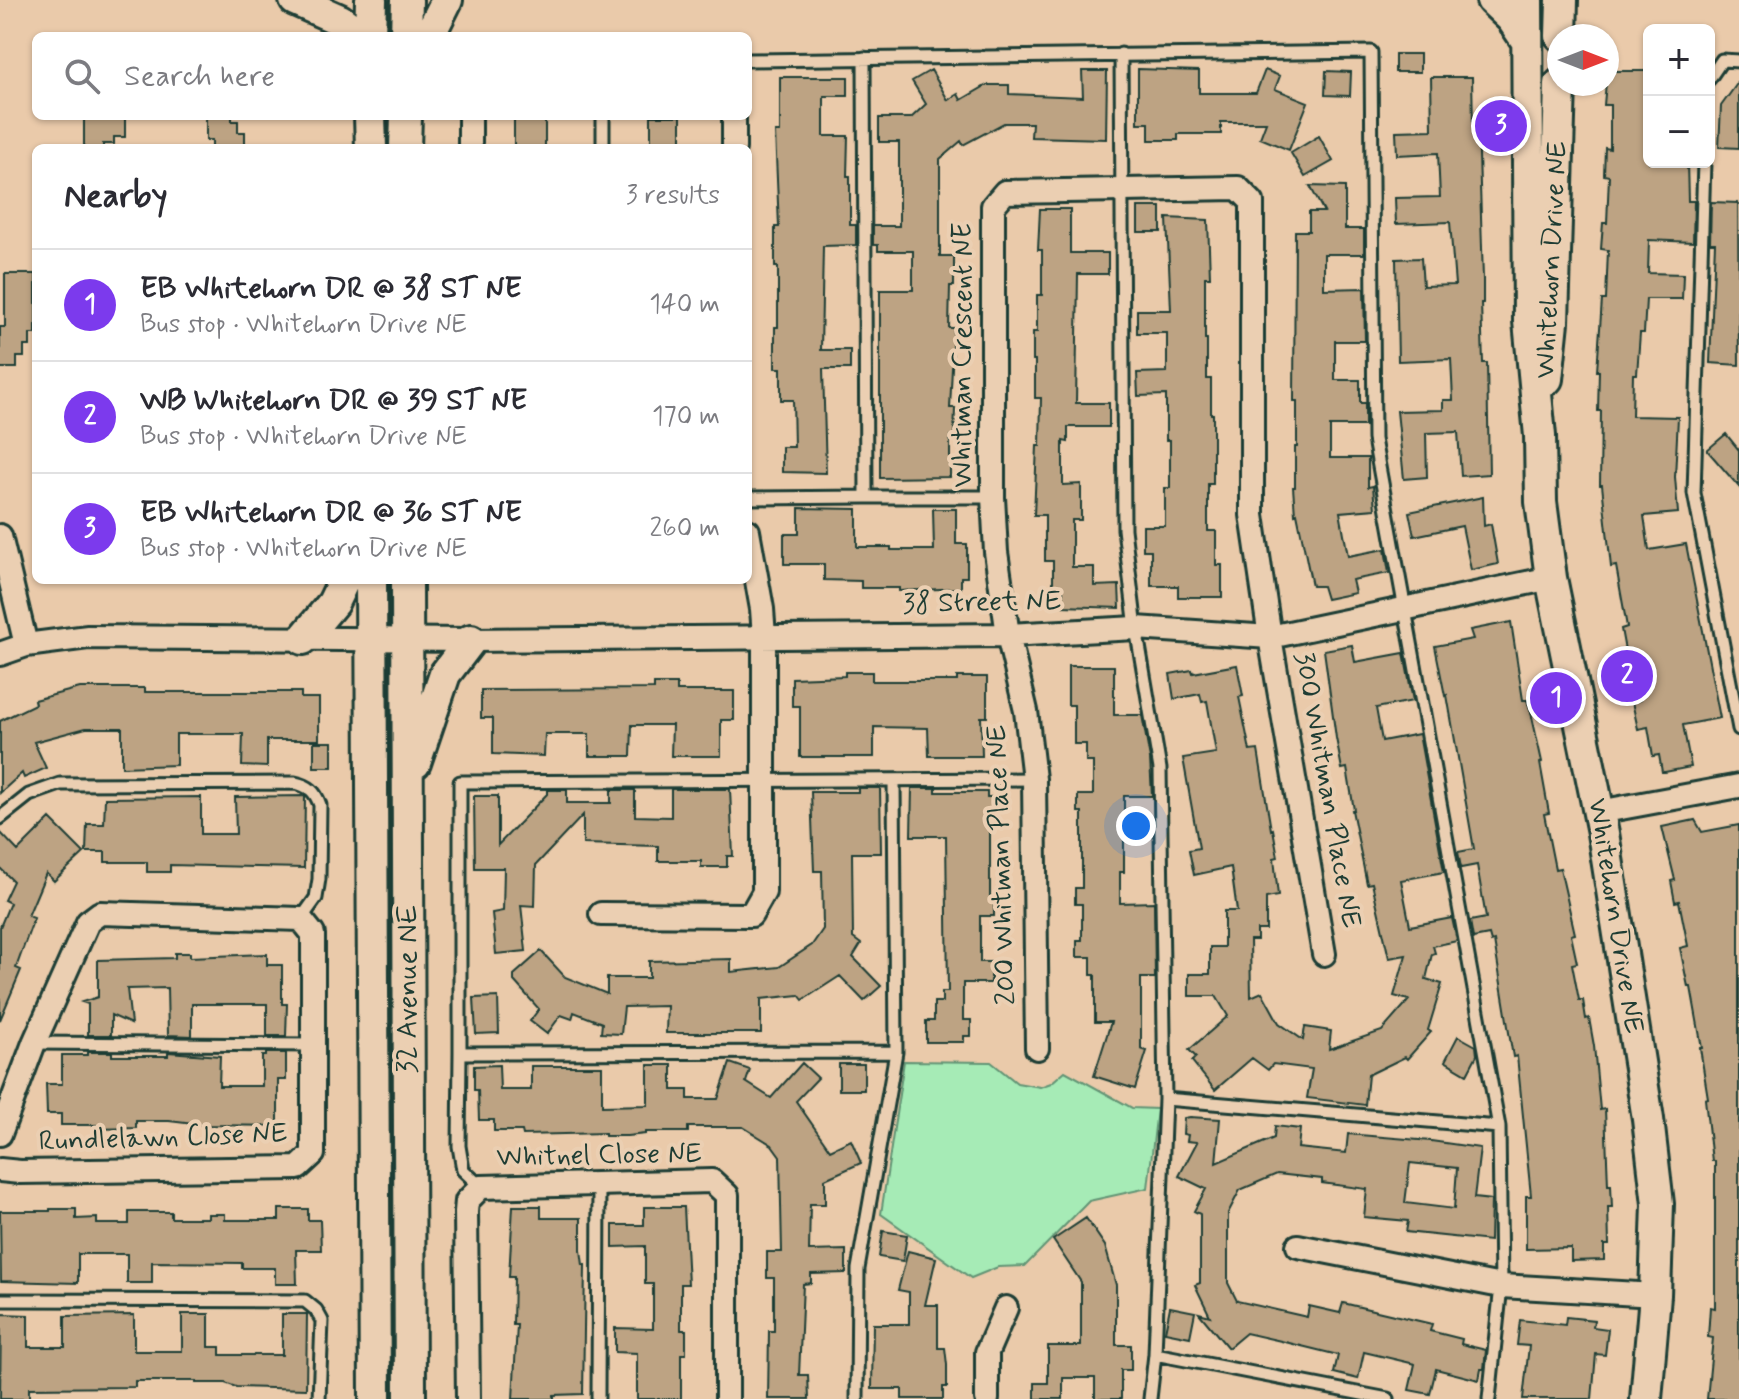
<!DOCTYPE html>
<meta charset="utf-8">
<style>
:root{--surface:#fff;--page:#f2f2f3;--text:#2b2b33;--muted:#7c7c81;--line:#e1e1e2;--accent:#7c3aed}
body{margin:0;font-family:Mynerve,sans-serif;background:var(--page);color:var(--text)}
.controls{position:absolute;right:24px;top:24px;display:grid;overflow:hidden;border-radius:12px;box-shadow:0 2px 6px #0004}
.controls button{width:72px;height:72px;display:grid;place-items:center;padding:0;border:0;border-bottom:2px solid var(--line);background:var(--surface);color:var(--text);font:40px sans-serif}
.compass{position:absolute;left:1547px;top:24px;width:72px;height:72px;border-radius:50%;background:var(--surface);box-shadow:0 2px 6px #0004;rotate:90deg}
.you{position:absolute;left:1136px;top:826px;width:28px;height:28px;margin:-20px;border:6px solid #fff;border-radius:50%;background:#1a73e8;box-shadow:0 0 0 12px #1a73e833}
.badge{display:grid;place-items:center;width:52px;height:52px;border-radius:50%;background:var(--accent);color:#fff;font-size:26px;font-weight:700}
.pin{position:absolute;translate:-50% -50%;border:4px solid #fff;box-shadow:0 2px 8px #0006}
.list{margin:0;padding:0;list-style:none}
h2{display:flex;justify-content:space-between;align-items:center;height:104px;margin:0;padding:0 32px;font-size:34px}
h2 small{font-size:26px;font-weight:400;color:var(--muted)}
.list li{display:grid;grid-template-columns:52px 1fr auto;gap:24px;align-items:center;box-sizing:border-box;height:112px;padding:0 32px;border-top:2px solid var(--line)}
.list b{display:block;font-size:30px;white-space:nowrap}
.list p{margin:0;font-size:26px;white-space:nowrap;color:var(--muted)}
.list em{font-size:26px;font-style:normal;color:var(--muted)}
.icon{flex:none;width:44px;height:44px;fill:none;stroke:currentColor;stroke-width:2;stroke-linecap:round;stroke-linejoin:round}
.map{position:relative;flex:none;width:1739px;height:1399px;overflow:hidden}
.search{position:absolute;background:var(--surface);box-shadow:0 2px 6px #0004;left:32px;top:32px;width:720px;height:88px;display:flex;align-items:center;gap:20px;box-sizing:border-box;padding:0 28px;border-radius:12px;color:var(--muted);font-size:30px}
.panel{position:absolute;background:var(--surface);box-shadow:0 2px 6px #0004;left:32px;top:144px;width:720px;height:440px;border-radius:12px}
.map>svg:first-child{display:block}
</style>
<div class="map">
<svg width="1739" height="1399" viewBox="0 0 1739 1399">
<rect width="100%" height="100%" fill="#eacaaa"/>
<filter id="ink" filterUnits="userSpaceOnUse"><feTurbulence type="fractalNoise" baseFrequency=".0125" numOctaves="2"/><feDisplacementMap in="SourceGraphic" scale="16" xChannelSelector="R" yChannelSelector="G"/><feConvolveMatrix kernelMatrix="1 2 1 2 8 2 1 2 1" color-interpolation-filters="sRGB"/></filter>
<g filter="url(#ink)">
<path fill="#a6ebb6" stroke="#629475" stroke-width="2" d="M904,1061L991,1062L1017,1083L1040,1087L1051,1083L1065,1071L1132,1108L1157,1109L1148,1188L1089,1201L1025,1266L998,1267L971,1278L881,1214Z"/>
<path fill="#bda383" stroke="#1f3d34" stroke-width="2" fill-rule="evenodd" d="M1395,54H1420V72H1395Z
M1138,69L1199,71V93H1256L1265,70L1280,76L1275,89L1308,102L1289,150L1260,138L1266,122H1221V134H1178V140H1149V123H1138Z
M931,70L948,100L958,94L961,100L987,85H1009V94L1083,97L1082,71H1107L1106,139L1031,137L1032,123H1004L963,145L961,141L940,159V256H954V286H950L949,328H954L950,408H955L954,436H950V477L880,478V290H913V251H878V245H873V226H899V142H879V118H911L926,104L912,81Z
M1326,71L1351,72L1350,96L1325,95Z
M1607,71H1649V162H1687L1688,201H1694L1693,242L1649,240L1648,273L1683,274L1682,299H1646L1644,333H1640L1637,374H1633L1632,416L1678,417L1675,477L1678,513L1644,516L1649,550L1686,544L1720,718L1683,725L1691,767L1665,772H1662L1659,755L1653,756L1648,727L1638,729L1632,702L1640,700L1631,655L1626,656L1621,629L1627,627L1616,566L1611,567L1602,485H1600L1601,411H1598L1599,371H1597L1602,300H1606L1608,250L1601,249L1603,223H1607L1609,176L1604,175L1605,148L1610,149V105H1604Z
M780,77H848V96H824V136H848L847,176H850V225H856V245L823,246L821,350H850V369H823L826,473L782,472V447H794L793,400H781V368H775V327H778V267H775V227H779L775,132H780Z
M1431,77H1472L1473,125H1476L1479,154L1483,279V303H1481L1483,363H1487L1489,474L1461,476L1458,432L1426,433L1427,477L1404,479L1397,411L1443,410V400H1453L1451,359L1398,361L1396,259L1421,258L1423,286L1455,285L1450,222L1396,224L1395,198L1440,197L1438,153L1397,155L1396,131L1432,130Z
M1739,81V148L1719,147L1721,106Z
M96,116H125V137H114V144H103V148H84V119H96Z
M206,116H232V121H238V132H245V148H212V140H206Z
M514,116H545V148H514Z
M651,116H681V148H651Z
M1319,136L1333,161L1305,177L1291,153Z
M1310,186L1345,187V229H1364V254H1324V289L1364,288L1365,341H1335V380H1360V403H1365V426H1330V458H1368V487L1373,486L1375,509L1340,512L1348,556L1385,549L1389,573L1352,580L1355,593L1326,599L1322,586H1312L1297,513L1295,514L1293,487H1295V447H1297V401H1294L1295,231H1309V212H1324Z
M1711,202L1738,203L1739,365L1710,363L1715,243H1710Z
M1138,207H1161V232H1138Z
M1040,209H1070V253H1108V274H1078L1076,403H1109V427H1068V442L1063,441V485L1081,484V520H1072V567H1094V586L1119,585L1120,608L1063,606V591H1053V561H1045V515H1034L1037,446H1040L1041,398H1035V360H1033V332H1037V295H1042V250H1038Z
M1167,218L1208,220L1210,277H1205V339H1207V379H1211V414H1213V484H1208V531H1216V565H1222V597H1178V586H1151V550H1143V526H1165V488H1170V440H1166V395L1138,396L1137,373L1167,372V333H1137V310H1171Z
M5,274H36V334H30V346H24V357H17V368H0V327H5Z
M1726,434L1739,450V487L1707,450Z
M1483,497L1484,526L1491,524L1498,564L1471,570L1462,526L1414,536L1409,512Z
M799,508L857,509V547H891V550H934L933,509H956V544H967V577H961V588L899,591V588H861V581L824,580V564H784V534H799Z
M1511,622L1523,700H1527L1531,712L1542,762L1540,763L1549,813L1544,814L1555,869L1560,868L1575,934L1571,935L1577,963L1572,964L1579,1000H1583L1586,1019L1589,1018L1594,1046L1600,1110L1605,1109L1608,1185H1611L1612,1207H1608L1609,1245H1604V1260L1571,1261V1248L1526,1249V1196H1531L1517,1056L1513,1057L1494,941L1491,942L1489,935L1473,938L1470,921L1486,918L1477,865L1461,868L1458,852L1474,849L1447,695L1445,696L1435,646L1473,639L1470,630Z
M1352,645L1355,662L1404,653L1413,701L1376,708L1382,741L1419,734L1444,872L1401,880L1410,926L1452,918L1457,941L1433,946L1435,953L1432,954L1426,979L1442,984L1428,1030L1431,1032L1407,1059L1405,1057L1368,1075L1365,1105L1307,1098L1312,1069L1273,1064L1268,1070L1252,1058L1215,1090L1192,1061L1196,1057L1189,1050L1228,1016L1216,996H1189V974H1210V947H1224V911H1237L1231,867L1194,875L1189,850L1199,848L1183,758L1216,753L1207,701L1202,702L1200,694L1174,699L1170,674L1192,670L1193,673L1237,665L1243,696L1239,697L1250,751L1258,750L1271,830L1273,829L1278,857L1274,858L1278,896L1266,898V930H1257V940H1250L1251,997L1262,992L1279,1023L1303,1040L1305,1027L1331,1031L1329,1049L1382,1031L1409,1000L1394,996L1406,955L1389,958L1372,883L1367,884L1352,810H1354L1347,768L1342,769L1336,738L1324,650Z
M1068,666H1114V715H1142L1150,759L1152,796H1124V872H1120V903L1154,902L1155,978H1141V1049L1147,1051L1135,1089L1094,1076L1111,1022H1095V975H1091V957H1077V940H1082V904H1075V888H1082V812H1078V795H1093V762H1086V744H1074V705H1068Z
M845,672H872V681H957V677H987V717H981L982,756H929L928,728L874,727V757H800V706H792V678L845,676Z
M654,684H677V691H734V720H721V756H671L672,725H632L631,756H589V734H545L544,756L493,754V718H481V690L654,689Z
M80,688H145V692H301V698H319V740H267V767L242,766L243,734H176V765L122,767V728H86L34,742L46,768L24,778L22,773L0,793V721L35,704L34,700Z
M314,742H332V767H314Z
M858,788H880L881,853H852L853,938L861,944L853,957L881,986L864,1001L840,976L803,1000L799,995L761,999V1033H666L667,1006L624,1007L621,1034L601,1033L602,1023L574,1012L572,1019L561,1015L547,1034L530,1021L539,1009L514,981V975L541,951L565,977L607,994V978H649V961L731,959V972L779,967L812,945L823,929L822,871H814L811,792H858Z
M912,788H936V792H987V797H994V813H990V899H994V916H980V962H991V983H963V1020H971V1036H964V1042H926V1021H934V1002H942V992H948L946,836H911Z
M671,789H730L733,856H727V867H701V861H658V846L583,844V815L536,865L535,906L521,905L526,951L496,954L492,913L503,911L504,868H475L474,796H498V845L547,794V790H567V803H611V790H635V816L671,817Z
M305,796L304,868L170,865V872H147V862H105V852H86L87,824H104L105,798L201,797V834H236L235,797Z
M50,819L84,853L54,881L46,873L28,916L34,918L16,968L21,970L0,1020V927L10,903L4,900L13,881L0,868V832L18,851Z
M1695,820L1702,832L1739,825V1399H1707L1713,1338L1708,1337L1710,1307L1715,1308V1161H1712L1705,1099L1708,1098L1700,1048H1702L1691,987H1688L1680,948L1688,946L1679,901L1675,902L1671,881L1675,880L1662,827Z
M175,953H190V957L267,954V965H282V1004H287L286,1036H267V1004H192V1036L168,1035L167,988L127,989L131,1024L111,1015V1035H88V1004L82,1002L98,997V960L175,958Z
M498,997L499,1033L476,1034L474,998Z
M1458,1036L1476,1046L1477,1055L1467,1074L1445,1061Z
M88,1052H112V1056H168V1052L220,1056L219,1086H262V1056H266V1053H286V1080H278V1126L202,1125L169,1121H136V1128L96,1129V1125H61V1114H47L46,1084H62V1055H88Z
M730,1063L750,1070L746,1082L771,1098L802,1063L818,1078L796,1101L830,1150L851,1140L861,1163L825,1179V1204H810L809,1251L846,1250V1273L811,1274V1283L803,1284L799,1375H808L809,1399H768L769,1331H774V1278H767V1252H782L780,1156L772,1145L743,1127H688V1132H645V1134L627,1136H605V1133L523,1135L522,1131H494V1120H479L478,1090H474V1066L499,1065L500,1090H531V1066H602V1106L648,1105V1065H672V1090H688V1099H718Z
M839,1064H864V1090H839Z
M1190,1117L1220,1119L1216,1163L1274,1138L1275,1126L1300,1129L1298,1148L1346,1153L1348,1134L1431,1141L1480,1148L1474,1198L1491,1200L1490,1241L1406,1232L1408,1221L1364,1217L1367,1189L1322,1183V1179L1277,1174L1240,1190L1228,1213V1283L1237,1301L1307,1317L1309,1306L1340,1313L1343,1303L1432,1324L1430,1331L1462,1339L1461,1344L1486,1350L1484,1369H1481L1479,1380L1436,1369L1430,1394L1409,1390L1415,1364L1364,1352L1358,1379L1334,1373L1338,1355L1281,1341L1246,1333L1228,1348L1199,1313L1210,1316L1195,1285L1200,1283V1214L1194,1211L1206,1189L1179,1176L1197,1142L1187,1141L1188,1135L1183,1134L1184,1118ZM1410,1163L1457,1168L1454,1209L1405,1203Z
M513,1206H541V1218H581V1250L583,1265H585L583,1394L554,1395V1399H513L517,1325H513L514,1277H509Z
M644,1207H684L688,1284H681V1330H686V1354H681V1399H637V1353L615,1352V1328L653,1329V1284H645V1246L613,1247V1225H644Z
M50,1209H76V1219L97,1218V1224H129V1212H171V1218H208V1214H225V1220H279V1209H308V1220H320L321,1250H296L297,1284H275V1268H242V1263L152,1262V1283H127V1254H78V1283L1,1281L0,1211H50Z
M1086,1218L1105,1246L1116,1285V1345H1131V1370H1121V1399H1095V1378H1063V1399H1035V1383H1048V1346H1081V1282L1053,1240Z
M883,1231L907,1235L903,1261L879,1257Z
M908,1251L936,1258L925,1305H938V1348H945L947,1365V1387H943V1399H902V1389H872L873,1324H909V1292L898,1290Z
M1170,1307L1195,1312L1190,1337L1165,1332Z
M1,1314L28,1315V1347H65V1316L134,1315V1351H182V1314H209V1347H220V1355H282V1314H307L306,1389L236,1387L225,1383H196V1381H135V1387L29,1388V1399H0Z
M1566,1317L1594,1320L1593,1327L1608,1329L1605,1355L1596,1354L1592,1399H1523L1529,1346L1517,1345L1520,1320L1565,1325Z"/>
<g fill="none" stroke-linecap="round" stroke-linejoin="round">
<g stroke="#1f3d34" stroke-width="17">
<path id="lane" d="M1121,54L1124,529L1136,628L1160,769L1165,1099L1155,1354L1150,1399
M748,60L1371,52L1374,439L1499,1127L1501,1286L1489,1399
M1709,79L1722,60L1739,61
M603,116V148
M1704,162L1694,493L1739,729
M866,497H993
M748,498L866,497L864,58
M0,818L29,795L60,784L295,783C309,786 315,791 320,805L319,879L316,898L301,919
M34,1043L312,1045
M896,1052L460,1053V782L1034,779
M460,1053L459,1146L463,1170L481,1187
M1165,1099L1499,1127
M0,1300L305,1301L316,1310L322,1321L319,1399
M1155,1354L1388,1399
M598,1399L599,1184
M857,1399L858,1269L896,1052L894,780"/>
</g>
<g stroke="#1f3d34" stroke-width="28">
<path id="street" d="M470,148V116
M734,148V116
M0,536L26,645
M0,654L26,645L88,637L471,640L1008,635L1136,628L1270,637L1551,578
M1599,812L1739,786
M601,914L751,915L764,892V636L762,609L748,531
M1037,1048L1034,779L1026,711L1008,635L996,552L993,497V206L1005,192L1238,188L1252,202V515L1270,637L1324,954
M0,1134L34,1043L88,922L100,913L301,919L313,934V1154L298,1168L20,1172L0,1170
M1298,1246L1501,1286L1655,1295
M468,1399L466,1212L467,1201L481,1187L712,1181L727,1195V1399
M987,1399V1352L1006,1308"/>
</g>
<g stroke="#1f3d34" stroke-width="36">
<path id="secondary" d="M295,0L340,20L361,36
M1492,0L1512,19L1526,40
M1527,0L1529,321L1540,436L1541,502L1551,578L1603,833L1648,1119L1658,1204L1655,1295L1646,1399
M370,36L371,0
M406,36L407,0
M429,36L447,0
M1561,36L1562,0
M370,116L371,148
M405,148L406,116
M1547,379L1553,322L1560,84
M371,580L375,1399
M407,580L410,1399
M303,639L333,603L344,580
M415,763L445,674L471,640"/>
</g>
<use href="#lane" stroke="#ebcfb2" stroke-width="11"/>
<use href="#street" stroke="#ebcfb2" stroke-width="22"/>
<use href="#secondary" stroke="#ebcfb2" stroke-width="30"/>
</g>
</g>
<g text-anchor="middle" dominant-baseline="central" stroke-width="8" stroke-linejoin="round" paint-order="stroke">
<g font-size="28" fill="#1f3d34" stroke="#ebcfb2">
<text transform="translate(1552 260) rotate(-87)">Whitehorn Drive NE</text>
<text transform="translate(963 355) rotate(-90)">Whitman Crescent NE</text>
<text transform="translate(982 603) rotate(-1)">38 Street NE</text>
<text transform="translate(1327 790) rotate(80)">300 Whitman Place NE</text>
<text transform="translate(1002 865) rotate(-92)">200 Whitman Place NE</text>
<text transform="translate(1615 916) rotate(81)">Whitehorn Drive NE</text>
<text transform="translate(408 989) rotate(-90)">32 Avenue NE</text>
<text transform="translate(163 1138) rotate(-2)">Rundlelawn Close NE</text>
<text transform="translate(599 1156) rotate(-1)">Whitnel Close NE</text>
</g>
</g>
</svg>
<div class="controls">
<button>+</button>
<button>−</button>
</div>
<svg class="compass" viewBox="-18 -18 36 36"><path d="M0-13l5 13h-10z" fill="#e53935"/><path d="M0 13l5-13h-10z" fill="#7c7c81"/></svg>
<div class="you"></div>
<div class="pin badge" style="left:1556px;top:698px">1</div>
<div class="pin badge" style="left:1627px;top:676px">2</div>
<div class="pin badge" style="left:1501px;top:126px">3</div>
<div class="search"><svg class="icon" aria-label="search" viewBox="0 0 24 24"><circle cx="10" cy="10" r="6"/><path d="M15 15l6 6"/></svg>Search here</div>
<section class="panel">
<h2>Nearby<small>3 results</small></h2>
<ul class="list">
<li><span class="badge">1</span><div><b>EB Whitehorn DR @ 38 ST NE</b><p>Bus stop · Whitehorn Drive NE</p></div><em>140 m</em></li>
<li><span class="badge">2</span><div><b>WB Whitehorn DR @ 39 ST NE</b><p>Bus stop · Whitehorn Drive NE</p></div><em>170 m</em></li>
<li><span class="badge">3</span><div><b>EB Whitehorn DR @ 36 ST NE</b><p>Bus stop · Whitehorn Drive NE</p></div><em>260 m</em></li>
</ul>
</section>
</div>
